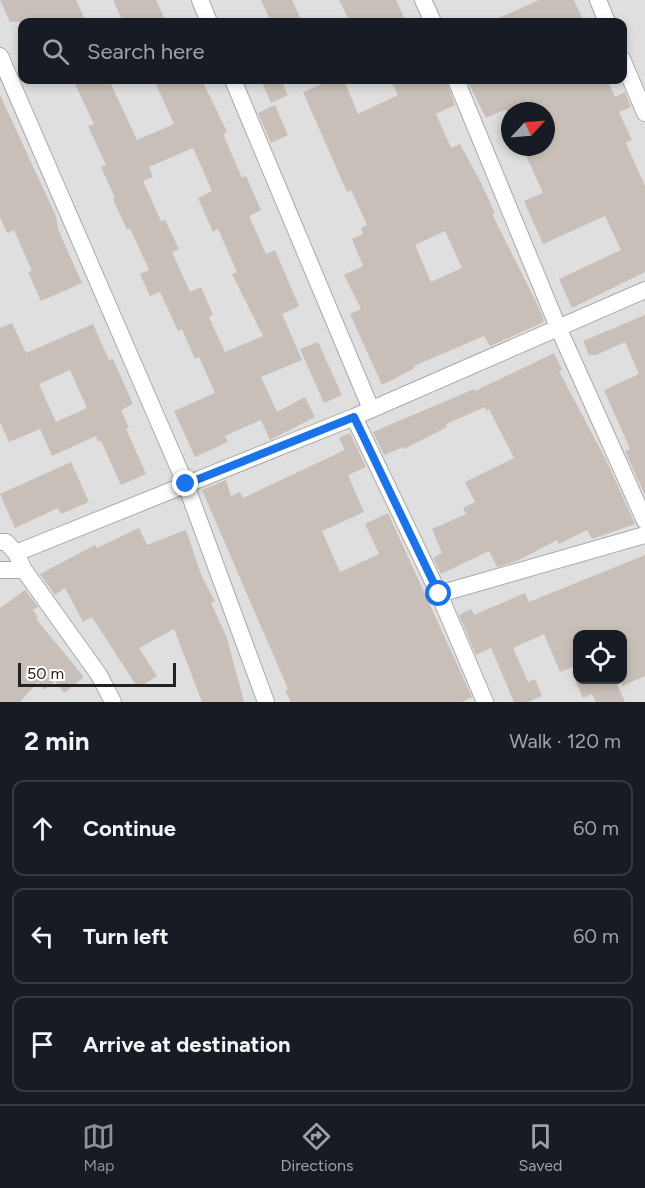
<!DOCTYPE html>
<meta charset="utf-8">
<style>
:root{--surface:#171b24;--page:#242831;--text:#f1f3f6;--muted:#9ea1a6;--line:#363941;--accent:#8c9099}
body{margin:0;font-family:Figtree,sans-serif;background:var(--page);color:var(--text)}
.controls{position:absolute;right:18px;bottom:18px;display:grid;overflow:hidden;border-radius:12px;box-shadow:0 3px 9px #0003}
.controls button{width:54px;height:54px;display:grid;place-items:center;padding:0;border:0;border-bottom:2px solid var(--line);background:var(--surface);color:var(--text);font:30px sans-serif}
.compass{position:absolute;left:501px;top:102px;width:54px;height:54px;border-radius:50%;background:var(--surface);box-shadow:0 3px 9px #0003;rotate:64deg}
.scale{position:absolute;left:18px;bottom:15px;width:158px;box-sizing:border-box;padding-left:6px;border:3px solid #222;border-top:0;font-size:16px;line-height:21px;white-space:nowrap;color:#222;-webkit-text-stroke:4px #fff;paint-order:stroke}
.stop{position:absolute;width:18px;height:18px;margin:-14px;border:4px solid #1a73e8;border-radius:50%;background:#fff}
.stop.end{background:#1a73e8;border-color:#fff;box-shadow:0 2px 6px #0008}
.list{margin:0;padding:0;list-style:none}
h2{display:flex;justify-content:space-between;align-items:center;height:78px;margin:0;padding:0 24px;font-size:26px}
h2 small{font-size:20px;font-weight:400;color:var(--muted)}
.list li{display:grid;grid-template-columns:39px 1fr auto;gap:18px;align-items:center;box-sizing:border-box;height:96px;margin:0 12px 12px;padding:0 12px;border:2px solid var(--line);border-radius:12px}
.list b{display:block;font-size:22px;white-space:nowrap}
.list em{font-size:20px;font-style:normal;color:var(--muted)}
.icon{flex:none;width:33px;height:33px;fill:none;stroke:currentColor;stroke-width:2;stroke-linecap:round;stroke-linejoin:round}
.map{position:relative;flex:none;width:645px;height:702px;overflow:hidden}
.search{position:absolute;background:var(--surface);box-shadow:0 3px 9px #0003;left:18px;right:18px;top:18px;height:66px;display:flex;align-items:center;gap:15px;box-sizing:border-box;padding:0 21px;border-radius:12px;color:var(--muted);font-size:22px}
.sheet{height:402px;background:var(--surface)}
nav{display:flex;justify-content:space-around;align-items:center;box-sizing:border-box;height:84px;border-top:2px solid var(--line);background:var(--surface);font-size:16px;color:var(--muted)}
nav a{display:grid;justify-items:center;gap:3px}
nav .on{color:var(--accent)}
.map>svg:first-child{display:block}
</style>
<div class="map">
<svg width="645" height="702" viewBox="0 0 645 702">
<rect width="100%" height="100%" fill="#f2efe9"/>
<path fill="#e0dfdf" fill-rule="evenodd" d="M0,0H645V702H0ZM22,22H622V80H22ZM510,111H546V147H510ZM578,634H622V680H578Z"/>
<path fill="#c7bfb8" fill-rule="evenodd" d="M0,0H76L86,22H10Z
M113,0H156L166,22H123Z
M261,0H292L302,22H271Z
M339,0H396L406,22H350Z
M539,0H574L584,22H490Z
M73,80H109L137,140L174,124L154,80H202L227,132L223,134L242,178L246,176L261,210L249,216L266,254L275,250L299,306L282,314L302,360L261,377L277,412L305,397L315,417L270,440L261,420L225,436L228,442L195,457L174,411L215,393L199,357L195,359L182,329L178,331L160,292L150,296L140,274L149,270L130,228L127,230L113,199L115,198L101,167L106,165L88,126L94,124ZM193,148L212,191L198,198L213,232L218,229L237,272L232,274L263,336L225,352L209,317L213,315L201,287L190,292L172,252L179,249L165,220L161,221L143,181L153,177L149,167Z
M261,80H281L288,95L271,103Z
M331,80H344L358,114L398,95L390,80H446L455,105L436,114L451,148L460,144L480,181L495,213L492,214L539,308L544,321L540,324L490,346L484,336L414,366L415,368L382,385L350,314L361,309L344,275L363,266L352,239L363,234L361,228L367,225L351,190L347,192L303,92ZM445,231L462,268L431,282L415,245Z
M467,80H607L615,97L625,92L631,107L619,112L632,140L626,143L645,186V272L572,308L559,279L621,250L605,216L543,244L524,201L543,193L522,147H546V111L504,110L486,118Z
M0,95L56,216L58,229L82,283L41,301L28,272L32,271L14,230L7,233L0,217Z
M275,105L288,135L271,143L258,113Z
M645,315V495L625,451L630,449L604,390L639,374L625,342L596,355H589L583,341Z
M12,323L26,353L93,324L109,360L113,359L133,404L121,410L129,428L126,429L146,474L121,485L101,441L98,442L96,436L52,456L40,429L9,442L0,422V328ZM70,370L87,408L56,422L39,384Z
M318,342L342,395L324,403L300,349Z
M554,353L562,370L559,371L606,460L635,524L592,539L587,530L559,544L557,540L517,561L497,567L489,551L441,574L433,558L442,553L432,529L466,514L463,508L475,502L465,482L514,458L489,409L486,411L485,407L446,424L447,427L404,449L403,447L384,455L373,432L474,389L475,391Z
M350,433L366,467L348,475L364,512L322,531L340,572L379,554L365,524L388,513L472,697L462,702H291L285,690L288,689L202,490L226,480L231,496L240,492L243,498L345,450L339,438Z
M71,462L89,502L61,514L58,508L15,528L0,494Z
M139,528L147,545L186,530L202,577L215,601L211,603L227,638L244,702H202L174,629L139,648L157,676L138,688L92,617L83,622L65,588L55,595L40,574L95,545L97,548Z
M645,555V676L622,686V682L617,684L625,702H596L592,694L583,698L575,680H622V634H578V665L560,672L544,634L513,648L528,682L535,679L542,696L528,702H514L491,648L476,655L459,615L471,609L474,615L525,593L529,602Z
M25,590L38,607L33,610L38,617L36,619L84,677L64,693L55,681L44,690L38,682L20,702H0V608Z"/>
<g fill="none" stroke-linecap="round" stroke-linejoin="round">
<g stroke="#a9a9a9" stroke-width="18">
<path id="minor" d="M200,0L209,22
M423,0L433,22
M598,0L607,22
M0,56L186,485L266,702
M622,59L645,113
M233,80L371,409
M456,80L558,327L645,521
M354,417L439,594L485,702
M0,542H6L16,553L24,570H0
M16,553L354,417L645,290
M24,570L99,675L113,702
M439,594L645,535"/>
</g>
<use href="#minor" stroke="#fff" stroke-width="16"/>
</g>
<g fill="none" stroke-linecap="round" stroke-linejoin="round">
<path stroke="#1a73e8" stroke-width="8" d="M186,484L354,417L439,594"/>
</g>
</svg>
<div class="controls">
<button><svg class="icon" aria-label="locate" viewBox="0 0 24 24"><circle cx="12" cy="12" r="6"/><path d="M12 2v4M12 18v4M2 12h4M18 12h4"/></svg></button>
</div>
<svg class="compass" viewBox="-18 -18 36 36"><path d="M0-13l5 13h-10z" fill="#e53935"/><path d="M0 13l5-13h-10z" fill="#9ea1a6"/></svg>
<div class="scale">50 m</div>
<div class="stop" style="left:439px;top:594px"></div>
<div class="stop end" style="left:186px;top:484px"></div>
<div class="search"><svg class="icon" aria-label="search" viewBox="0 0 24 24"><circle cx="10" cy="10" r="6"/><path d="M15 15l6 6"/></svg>Search here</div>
</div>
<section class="sheet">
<h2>2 min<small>Walk · 120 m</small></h2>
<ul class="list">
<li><svg class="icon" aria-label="ahead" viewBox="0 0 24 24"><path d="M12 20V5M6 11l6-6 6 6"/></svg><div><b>Continue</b></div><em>60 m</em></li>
<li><svg class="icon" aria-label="left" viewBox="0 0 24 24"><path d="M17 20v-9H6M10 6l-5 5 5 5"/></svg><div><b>Turn left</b></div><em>60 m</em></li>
<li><svg class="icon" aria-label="arrive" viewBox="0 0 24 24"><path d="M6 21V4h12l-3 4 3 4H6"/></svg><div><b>Arrive at destination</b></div></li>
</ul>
</section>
<nav>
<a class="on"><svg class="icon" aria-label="map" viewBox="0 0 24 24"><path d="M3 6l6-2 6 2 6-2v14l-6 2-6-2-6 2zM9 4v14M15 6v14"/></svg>Map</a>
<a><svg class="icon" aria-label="directions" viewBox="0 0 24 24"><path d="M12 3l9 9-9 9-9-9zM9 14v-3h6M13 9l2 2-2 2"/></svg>Directions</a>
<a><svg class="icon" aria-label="saved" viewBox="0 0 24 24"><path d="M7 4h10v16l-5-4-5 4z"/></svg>Saved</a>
</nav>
